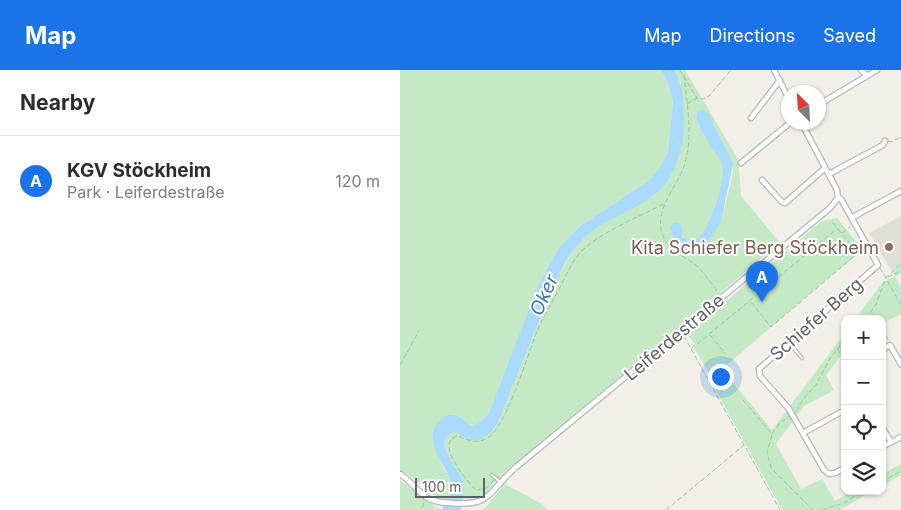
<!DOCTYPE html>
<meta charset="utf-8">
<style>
:root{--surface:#fff;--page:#f7f7f7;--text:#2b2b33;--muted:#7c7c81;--line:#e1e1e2;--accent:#1a73e8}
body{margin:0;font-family:Inter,sans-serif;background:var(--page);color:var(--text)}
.controls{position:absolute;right:15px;bottom:15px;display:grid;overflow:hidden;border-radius:10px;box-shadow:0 1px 4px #0004}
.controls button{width:45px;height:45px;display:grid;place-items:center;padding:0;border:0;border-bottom:1px solid var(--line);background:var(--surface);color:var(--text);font:25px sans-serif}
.compass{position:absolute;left:381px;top:15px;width:45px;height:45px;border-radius:50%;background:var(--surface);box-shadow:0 1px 4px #0004;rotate:336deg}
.scale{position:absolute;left:15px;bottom:12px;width:70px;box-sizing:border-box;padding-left:5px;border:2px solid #5f6368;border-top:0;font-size:14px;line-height:18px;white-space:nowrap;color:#5f6368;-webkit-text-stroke:4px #fff;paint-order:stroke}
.you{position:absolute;left:320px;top:306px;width:18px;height:18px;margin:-12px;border:4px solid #fff;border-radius:50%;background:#1a73e8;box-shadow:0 0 0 8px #1a73e833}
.badge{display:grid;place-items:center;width:32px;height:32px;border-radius:50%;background:var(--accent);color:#fff;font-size:16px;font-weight:700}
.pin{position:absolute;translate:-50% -41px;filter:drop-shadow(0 1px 2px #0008)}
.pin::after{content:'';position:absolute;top:26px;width:18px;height:15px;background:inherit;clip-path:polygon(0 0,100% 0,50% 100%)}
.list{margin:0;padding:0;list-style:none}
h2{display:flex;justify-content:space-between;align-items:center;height:65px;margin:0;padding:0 20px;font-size:21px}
h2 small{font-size:16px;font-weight:400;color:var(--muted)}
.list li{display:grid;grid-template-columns:32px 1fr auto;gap:15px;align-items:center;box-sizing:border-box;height:90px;padding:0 20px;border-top:1px solid var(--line)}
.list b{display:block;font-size:19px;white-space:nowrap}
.list p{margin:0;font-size:16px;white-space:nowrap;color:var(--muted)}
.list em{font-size:16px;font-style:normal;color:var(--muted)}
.icon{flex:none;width:28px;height:28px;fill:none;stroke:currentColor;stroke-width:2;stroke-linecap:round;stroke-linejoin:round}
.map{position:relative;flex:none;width:501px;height:440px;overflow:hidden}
header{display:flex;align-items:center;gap:30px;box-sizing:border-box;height:70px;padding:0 25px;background:var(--accent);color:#fff}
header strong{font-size:24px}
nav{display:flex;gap:28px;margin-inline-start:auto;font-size:18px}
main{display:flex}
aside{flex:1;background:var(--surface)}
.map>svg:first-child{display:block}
</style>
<header>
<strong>Map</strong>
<nav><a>Map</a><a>Directions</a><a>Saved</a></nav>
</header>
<main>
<aside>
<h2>Nearby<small></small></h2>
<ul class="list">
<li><span class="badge">A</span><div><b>KGV Stöckheim</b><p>Park · Leiferdestraße</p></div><em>120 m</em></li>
</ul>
</aside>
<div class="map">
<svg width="501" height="440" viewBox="0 0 501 440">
<rect width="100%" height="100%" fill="#f1efe8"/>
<path fill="#e1ded6" d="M501,146V192L492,202L469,163Z"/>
<path fill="#c5e8c5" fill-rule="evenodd" d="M0,0H261L269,16L273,32L268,81L263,95L247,112L181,155L158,179L137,218L89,343L82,351L72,356L53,344C25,355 33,375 43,397C46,403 51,408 52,415C52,421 50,426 48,431C28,427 18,407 0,401Z
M274,0H285L338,89L341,126L380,173L102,405L85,425L76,431L63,429C64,422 65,415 62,409C55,395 32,371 55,360L63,367L98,353L156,210L171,184L180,170L207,150L254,126L265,114L273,99L280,84L281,13ZM303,40C310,44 331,89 333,99C334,105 323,142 321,152L284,179L279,153C281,161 281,168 289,172C292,171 296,170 299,167C310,158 327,108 323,95C318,80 306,67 298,55Z
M437,148L462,179L460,183L429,207L327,295L334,314L372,360L445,263V280L426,305L434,320L404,336L376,374L401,419L422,409L435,431L452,421H472L440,440H382L310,310L312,307L294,278L296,276L287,264L422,151Z
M501,192V203L495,207L501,217V244L482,254V249H455L483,212L495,206L492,202Z
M501,394V405L482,416V404Z
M0,410L36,437L42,440H0Z
M105,414L140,433L148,440H83Z"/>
<path fill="#aadaff" d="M261,0H274C284,14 283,31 284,48C285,75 276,110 253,126C224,147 191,152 170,185C155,208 146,235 135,261C123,292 110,322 98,353C91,363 79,376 65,368C61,366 59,363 55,361C29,372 60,398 63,412C66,421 62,431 61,440H42C45,432 53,425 52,415C49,399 20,370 39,351C54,337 60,349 72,356L82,351L89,343L137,218L158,179L181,155L247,112L262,95L268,81L273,32L269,16Z
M303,40L308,43L333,94L321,152L306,175L298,180L290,181L280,176L275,171L270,157L274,153H279L282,156V167L289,172C292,171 296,170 299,167C310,157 327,108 322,94C319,83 282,43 303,40Z"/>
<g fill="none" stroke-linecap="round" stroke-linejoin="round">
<path stroke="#aadaff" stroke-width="1" d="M497,220L501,226"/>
<g stroke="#b5b8bc" stroke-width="4.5">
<path id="lane" d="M389,273L402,288
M92,405L99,411"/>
</g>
<g stroke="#b5b8bc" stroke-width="7">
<path id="street" d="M374,0L388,27
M461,0L467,6
M418,35L477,0
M351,48L380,10
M341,93L391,52
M429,104L483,75L485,71
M362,110L382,132L385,133L425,98
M438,128L441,129L478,195L359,299L360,306L389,339L424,400L429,404L435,403L445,398
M453,147L501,121
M482,280L490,275L501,294
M482,357L491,372
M403,363L445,340
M482,377L501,367
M0,404C10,410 16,420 26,427C34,432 43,433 52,433C91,437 89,421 115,398L430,138L438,128L437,120L401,52"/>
</g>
<path stroke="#9cc7a9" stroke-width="1" stroke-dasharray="5 2.5" stroke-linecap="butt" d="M280,0L297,28
M284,5C287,33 293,66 285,93C278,118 251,140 264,168C270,182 287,187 298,197C306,205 312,215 319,224
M287,34L297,28L304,29L309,26L331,0
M488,71L491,72L501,67
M442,163L451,156
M480,198L501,235
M488,207L501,201
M351,232L371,257L458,183L433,153
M473,243L477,249
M466,249L476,234L486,208L501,193
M482,259L489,271
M310,265L325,283
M284,266L380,440
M291,278L296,275L438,158
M437,279L445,291
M0,295L19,261
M343,330L372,364L379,354L389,346
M396,341L404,328L416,315L429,290L445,269
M372,365L367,382L371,398L413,440
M94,410L86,418L77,420L73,417C64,407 35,373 57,366C68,370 77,375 89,367C107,354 128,284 137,261C143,246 153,232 160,217C166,206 170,195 179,184C196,164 239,147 263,134
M482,412L501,401
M22,438L24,432
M42,440V439
M266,440L344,375
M422,440L444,433L463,421"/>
<use href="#lane" stroke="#fff" stroke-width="2"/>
<use href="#street" stroke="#fff" stroke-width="4.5"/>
</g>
<circle fill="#8d6e63" stroke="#fff" stroke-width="2" cx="489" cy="177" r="5"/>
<g text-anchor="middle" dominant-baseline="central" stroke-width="4" stroke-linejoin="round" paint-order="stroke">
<g font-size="18" fill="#785e54" stroke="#fff" text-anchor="end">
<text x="479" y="177">Kita Schiefer Berg Stöckheim</text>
</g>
<g font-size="18" fill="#5f6368" stroke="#fff">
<text transform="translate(416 249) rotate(-41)">Schiefer Berg</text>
<text transform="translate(274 267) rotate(-40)">Leiferdestraße</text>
</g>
<g font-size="19" font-style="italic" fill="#4174aa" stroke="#fff">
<text transform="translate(144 225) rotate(-66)">Oker</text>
</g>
</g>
</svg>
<div class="controls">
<button>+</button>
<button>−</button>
<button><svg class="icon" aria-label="locate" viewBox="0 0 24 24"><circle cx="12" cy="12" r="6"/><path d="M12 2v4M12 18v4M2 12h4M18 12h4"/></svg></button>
<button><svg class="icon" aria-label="layers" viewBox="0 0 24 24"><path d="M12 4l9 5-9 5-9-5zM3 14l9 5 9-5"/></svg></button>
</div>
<svg class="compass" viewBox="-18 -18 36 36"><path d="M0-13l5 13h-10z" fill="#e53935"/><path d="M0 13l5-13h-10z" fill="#7c7c81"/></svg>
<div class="scale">100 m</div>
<div class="you"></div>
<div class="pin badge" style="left:362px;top:232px">A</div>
</div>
</main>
